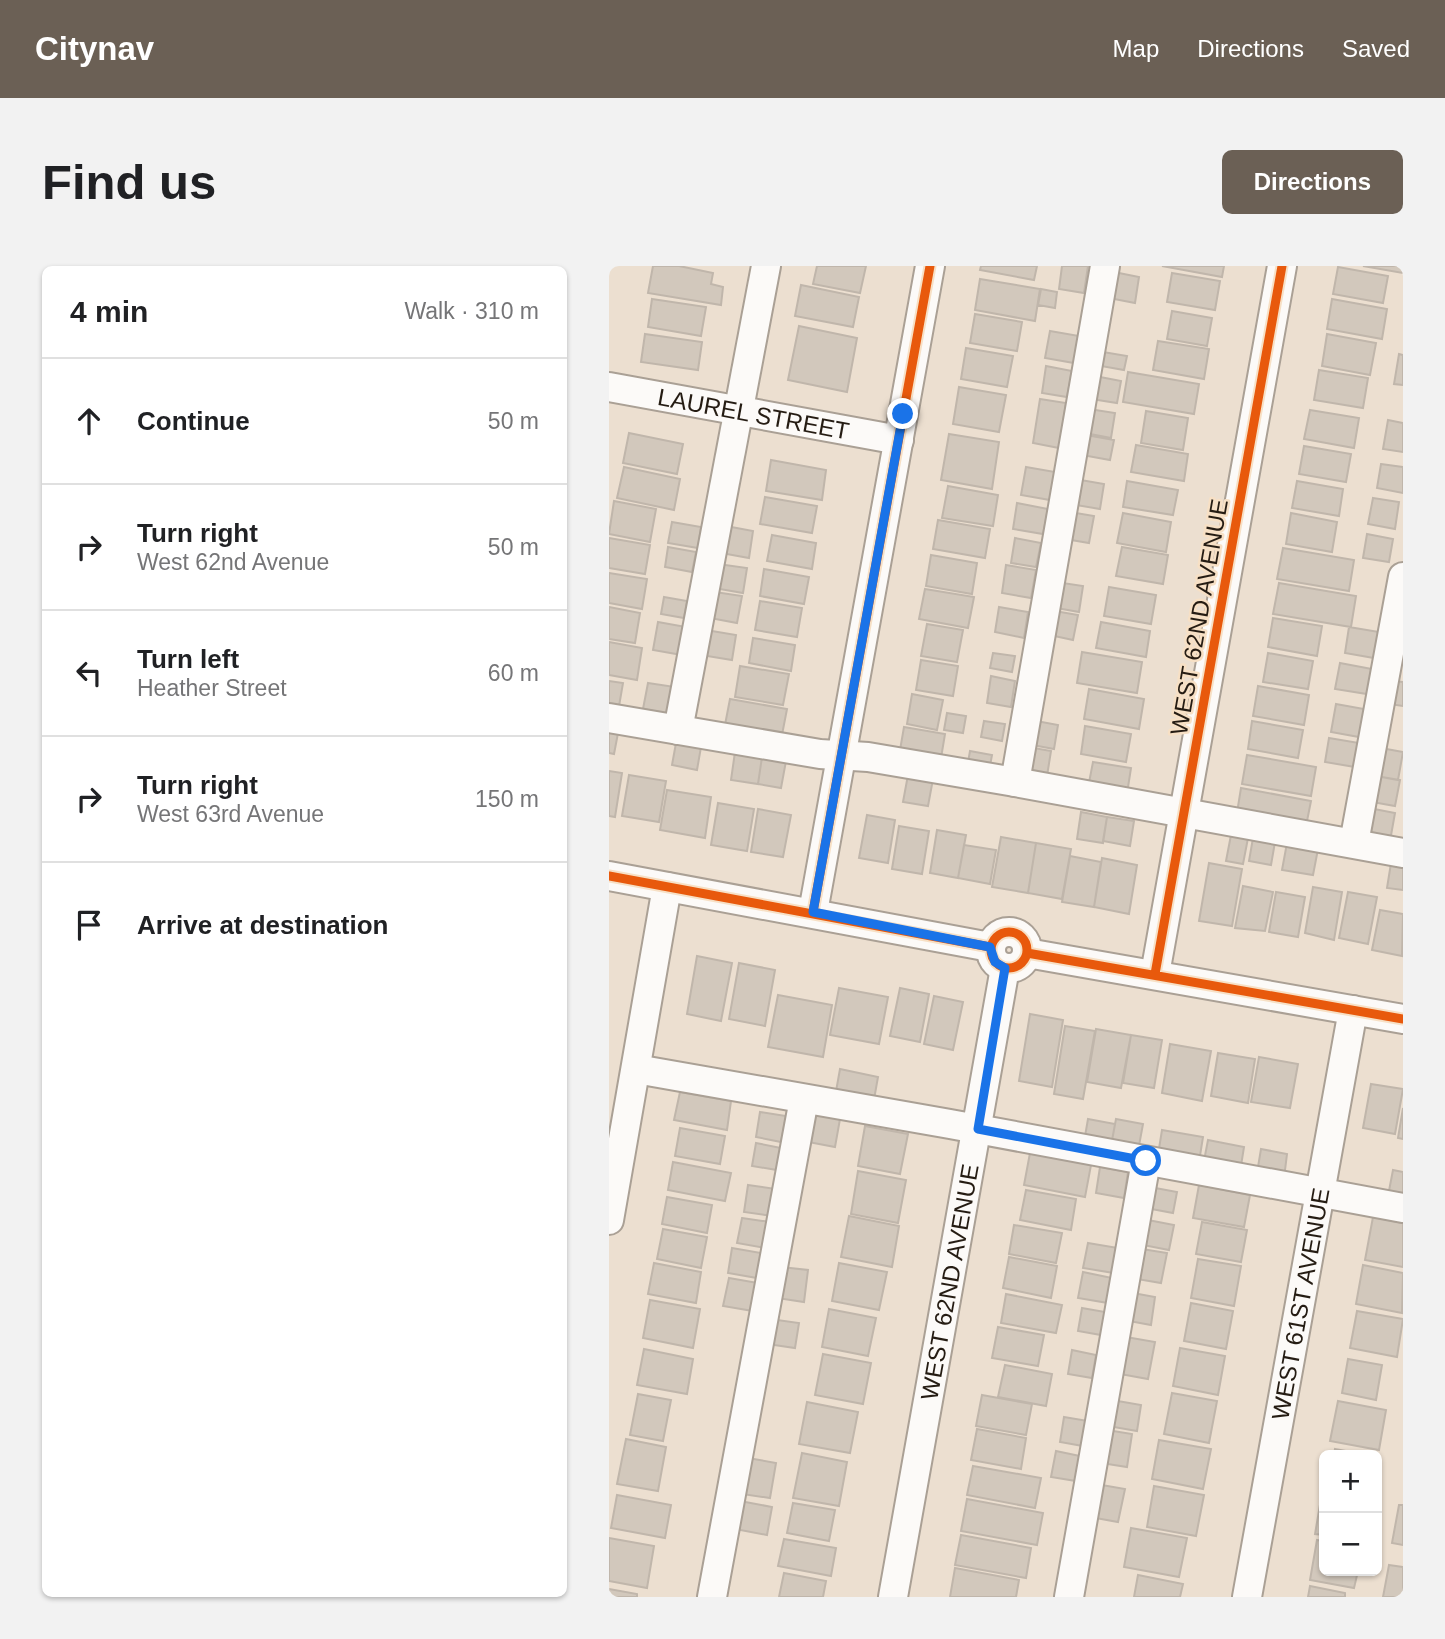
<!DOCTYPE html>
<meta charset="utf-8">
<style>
:root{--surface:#fff;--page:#f2f2f2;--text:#202124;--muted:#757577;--line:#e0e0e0;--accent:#6b6055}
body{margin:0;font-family:Arial,sans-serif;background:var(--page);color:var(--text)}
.controls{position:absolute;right:21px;bottom:21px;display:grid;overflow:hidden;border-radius:10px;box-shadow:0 2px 5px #0004}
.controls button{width:63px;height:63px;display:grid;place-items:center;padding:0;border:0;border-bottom:2px solid var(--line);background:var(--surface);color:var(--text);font:35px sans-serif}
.stop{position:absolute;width:21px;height:21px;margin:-16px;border:5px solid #1a73e8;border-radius:50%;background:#fff}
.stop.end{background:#1a73e8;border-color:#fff;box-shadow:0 2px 7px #0008}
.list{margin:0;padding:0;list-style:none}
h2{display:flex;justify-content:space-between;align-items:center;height:91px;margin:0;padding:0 28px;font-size:30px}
h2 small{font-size:23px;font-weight:400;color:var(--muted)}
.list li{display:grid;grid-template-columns:46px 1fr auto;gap:21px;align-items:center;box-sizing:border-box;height:126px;padding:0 28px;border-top:2px solid var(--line)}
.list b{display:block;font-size:26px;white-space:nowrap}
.list p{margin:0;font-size:23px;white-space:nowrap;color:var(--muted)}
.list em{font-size:23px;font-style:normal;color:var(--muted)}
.icon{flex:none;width:38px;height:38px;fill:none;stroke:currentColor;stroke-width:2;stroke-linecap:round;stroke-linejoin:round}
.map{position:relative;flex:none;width:794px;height:1331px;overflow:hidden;border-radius:10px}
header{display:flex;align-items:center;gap:42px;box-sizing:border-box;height:98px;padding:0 35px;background:var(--accent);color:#fff}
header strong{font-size:33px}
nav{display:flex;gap:38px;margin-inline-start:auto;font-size:24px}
.intro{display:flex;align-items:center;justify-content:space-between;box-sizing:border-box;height:168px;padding:0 42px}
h1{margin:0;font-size:49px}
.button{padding:18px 32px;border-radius:10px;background:var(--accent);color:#fff;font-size:24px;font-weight:700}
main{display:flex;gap:42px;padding:0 42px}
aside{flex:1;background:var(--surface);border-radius:10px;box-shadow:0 2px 5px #0004}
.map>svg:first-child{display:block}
</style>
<header>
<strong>Citynav</strong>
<nav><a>Map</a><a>Directions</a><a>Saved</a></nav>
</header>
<div class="intro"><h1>Find us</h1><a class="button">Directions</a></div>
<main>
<aside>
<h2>4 min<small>Walk · 310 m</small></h2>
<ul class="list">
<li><svg class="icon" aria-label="ahead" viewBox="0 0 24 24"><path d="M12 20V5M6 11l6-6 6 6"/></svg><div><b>Continue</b></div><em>50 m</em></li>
<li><svg class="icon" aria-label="right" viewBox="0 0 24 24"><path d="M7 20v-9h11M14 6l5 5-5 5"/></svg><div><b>Turn right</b><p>West 62nd Avenue</p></div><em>50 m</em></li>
<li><svg class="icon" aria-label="left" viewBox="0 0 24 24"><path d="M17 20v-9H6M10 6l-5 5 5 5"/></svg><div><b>Turn left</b><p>Heather Street</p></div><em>60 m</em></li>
<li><svg class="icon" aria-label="right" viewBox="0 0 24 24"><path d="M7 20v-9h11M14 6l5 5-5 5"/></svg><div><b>Turn right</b><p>West 63rd Avenue</p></div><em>150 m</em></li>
<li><svg class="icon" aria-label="arrive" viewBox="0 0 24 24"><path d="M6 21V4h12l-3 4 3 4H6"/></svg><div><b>Arrive at destination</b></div></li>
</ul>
</aside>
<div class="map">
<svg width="794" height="1331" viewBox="0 0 794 1331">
<rect width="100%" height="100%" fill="#ecdfd0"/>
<path fill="#d2c8bc" stroke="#c0b6ab" stroke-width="2" d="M44,0H70L104,7L102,18L114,21L112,39L39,27Z
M208,0H257L251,27L204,18Z
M372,0H428L425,14L371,4Z
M453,0H479L475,27L450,23Z
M553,0H615L613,11Z
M754,0H794V7Z
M729,1L779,10L774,37L724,28Z
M505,6L530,11L526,37L500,32Z
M563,7L611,15L606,44L558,36Z
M371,13L431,23L426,55L366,44Z
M192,19L250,31L244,61L186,50Z
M432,23L448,26L446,42L429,39Z
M43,33L97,41L92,70L39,61Z
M723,33L778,43L773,73L718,63Z
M563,45L603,52L598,80L558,73Z
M366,48L413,56L408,85L361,77Z
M190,60L248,72L238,126L179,114Z
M441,65L470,70L465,97L436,92Z
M36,68L93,76L89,104L32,96Z
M718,68L767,77L761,109L713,100Z
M549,75L600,83L595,113L544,104Z
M357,82L404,90L398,121L352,113Z
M494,86L518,90L515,104L492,100Z
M790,88L794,89V119L785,118Z
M437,100L463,105L458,131L433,127Z
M710,104L759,112L754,142L705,134Z
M519,106L590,118L585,148L514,136Z
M486,110L512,115L508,137L482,133Z
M350,121L397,129L390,166L344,158Z
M431,133L457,137L450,182L424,177Z
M480,143L506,147L502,172L476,167Z
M701,144L750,152L745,182L695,173Z
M537,145L579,152L574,184L532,177Z
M779,154L794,157V186L774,183Z
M20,167L74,178L68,208L14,197Z
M340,168L390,176L383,223L332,214Z
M477,169L505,174L501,194L473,189Z
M527,179L579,188L575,215L522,206Z
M695,180L742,188L737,216L690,208Z
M162,194L217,204L213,234L157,225Z
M772,198L794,201V227L768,222Z
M15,201L71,213L65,244L8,232Z
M417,201L446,206L441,234L412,229Z
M466,213L495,218L491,243L461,238Z
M518,215L569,224L564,249L514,241Z
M688,215L734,223L730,250L683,242Z
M339,220L389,229L384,260L333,252Z
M156,231L208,240L203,267L151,258Z
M764,232L790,236L786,263L759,258Z
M5,235L47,243L41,276L0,268Z
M408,237L439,243L434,268L404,263Z
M461,246L485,250L480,277L456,273Z
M514,247L562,256L557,286L508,277Z
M682,247L728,256L723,286L677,278Z
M329,254L381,263L376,292L324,283Z
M63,256L92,261L89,282L59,277Z
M117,260L144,265L140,292L112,287Z
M758,268L784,273L780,296L754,292Z
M163,269L207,277L203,303L158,295Z
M0,272L41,279L36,308L0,302Z
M406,272L432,277L427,301L402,297Z
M59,281L87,286L83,306L56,301Z
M513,281L559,289L554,318L507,310Z
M674,282L745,294L740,325L668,313Z
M322,289L368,297L363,328L317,320Z
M109,298L138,302L134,327L105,322Z
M397,299L427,304L422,332L393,327Z
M155,303L200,311L195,338L151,330Z
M0,307L38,313L33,343L0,337Z
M447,316L474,320L470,346L442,341Z
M670,317L747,330L742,361L664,348Z
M500,321L547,329L542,358L495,350Z
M316,323L365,331L359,362L310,353Z
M106,326L133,330L128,357L101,352Z
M55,331L78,335L75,352L52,348Z
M151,335L193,342L188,371L146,364Z
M0,341L31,347L26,377L0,373Z
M390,341L419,346L415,372L386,366Z
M440,344L469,349L464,374L436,368Z
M664,352L713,360L708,390L659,381Z
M49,356L77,361L73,389L44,384Z
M492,356L541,365L537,391L487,382Z
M318,358L354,364L348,396L312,390Z
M740,361L770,366L765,392L736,387Z
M97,364L127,369L123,394L92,389Z
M144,372L186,379L182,405L140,397Z
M0,376L33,382L28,414L0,409Z
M473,386L533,396L528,427L468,417Z
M384,387L406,390L403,406L381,402Z
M659,387L704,395L699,423L654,416Z
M312,394L349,400L344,430L307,424Z
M731,397L763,403L758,428L726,423Z
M131,400L180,408L174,439L126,431Z
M382,410L406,415L402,441L378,437Z
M0,415L14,417L9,446L0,444Z
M784,415L794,416V440L780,438Z
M39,417L66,421L61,448L34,443Z
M649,420L700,429L695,459L644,450Z
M480,423L535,433L530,463L475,453Z
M303,428L334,434L328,464L298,458Z
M121,433L178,443L172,474L115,464Z
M727,438L755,443L750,471L722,466Z
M338,447L357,450L354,467L335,464Z
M422,454L449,459L445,483L418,478Z
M375,455L396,458L393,475L372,471Z
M643,455L694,464L689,492L639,483Z
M476,460L522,468L517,496L472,488Z
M295,461L336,468L331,498L290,490Z
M0,466L9,467L5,488L0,487Z
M720,472L750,477L746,501L716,496Z
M67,477L92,481L88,504L63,499Z
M419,481L442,485L438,510L414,506Z
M772,482L794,486L789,514L767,510Z
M361,485L383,489L380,505L358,502Z
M126,486L153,491L149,518L122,514Z
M638,489L707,501L702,530L633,518Z
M153,491L177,495L172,522L149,518Z
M484,496L522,502L517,534L478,527Z
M0,505L13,507L6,551L0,550Z
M20,509L57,515L50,556L13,550Z
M299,509L324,513L319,540L294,536Z
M767,510L791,514L786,540L763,536Z
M632,522L702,535L696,565L627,553Z
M58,524L102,531L96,572L51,564Z
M109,537L145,543L138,585L102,579Z
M760,542L786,547L781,575L755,570Z
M149,543L182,549L174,591L142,586Z
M472,546L498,551L494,577L468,573Z
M258,549L286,554L279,597L250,592Z
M498,551L525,555L521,580L494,575Z
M290,560L320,565L313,608L283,603Z
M328,564L357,569L349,612L321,607Z
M622,569L639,572L634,598L617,595Z
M392,571L427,577L419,627L383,621Z
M644,572L666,576L662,599L640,595Z
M427,577L462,583L453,633L419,627Z
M678,577L709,583L704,609L673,604Z
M355,579L387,584L381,618L349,612Z
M461,590L492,596L485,641L453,636Z
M783,591L794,593V624L778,622Z
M493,592L528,599L520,648L485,641Z
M600,597L633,603L623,660L590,655Z
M634,620L664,626L656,665L626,662Z
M704,621L733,626L725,674L696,667Z
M667,626L696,631L689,671L660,666Z
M739,626L768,631L759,678L730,672Z
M771,644L794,648L793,690L763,684Z
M88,690L123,697L112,755L78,748Z
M130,697L166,704L156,760L120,753Z
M230,722L279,731L270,778L221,769Z
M291,722L320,728L311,776L281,770Z
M169,729L223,739L214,791L159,781Z
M325,730L354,736L344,784L315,778Z
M421,748L454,754L443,821L410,815Z
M456,760L486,765L474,833L445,828Z
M487,763L522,769L512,822L478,816Z
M522,769L553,774L545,822L514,817Z
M561,778L602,785L593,835L553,827Z
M609,787L646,793L639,837L602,830Z
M650,791L689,798L681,842L642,836Z
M231,803L269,811L264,839L226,831Z
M762,818L794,823L786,868L754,862Z
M71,826L122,835L118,864L65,854Z
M794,842V873L789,872Z
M151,846L177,850L172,876L147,871Z
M199,847L231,853L226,881L194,875Z
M479,853L506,858L502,880L475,876Z
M507,853L534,858L529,885L502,880Z
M256,860L299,868L291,908L249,900Z
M71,862L116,870L111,898L66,890Z
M553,864L594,871L590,896L549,889Z
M599,874L635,881L631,906L594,900Z
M147,877L172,882L168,904L143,900Z
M652,883L678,888L675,912L648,907Z
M421,887L482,899L476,931L415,919Z
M64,896L122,907L116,935L59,924Z
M491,901L519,906L515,932L487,927Z
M784,904L794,906V932L779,930Z
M249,905L297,914L289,957L242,948Z
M139,919L167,923L163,950L135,946Z
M590,919L641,929L635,961L584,952Z
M541,921L568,926L564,947L537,942Z
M417,924L467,933L462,964L411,954Z
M58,931L103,939L98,967L53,958Z
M240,950L290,960L283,1001L232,991Z
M764,951L794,957V1001L756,994Z
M133,952L161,956L156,982L128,977Z
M539,954L565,959L560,984L534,979Z
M593,956L638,964L632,996L587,988Z
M405,959L453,967L447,997L400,988Z
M54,963L98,971L92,1002L48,993Z
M479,977L509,982L505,1007L474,1002Z
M123,982L152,987L148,1012L119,1007Z
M533,983L558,987L552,1017L528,1013Z
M400,991L448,1000L442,1032L394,1022Z
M589,993L632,1000L625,1040L582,1032Z
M45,997L92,1006L87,1037L39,1028Z
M230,997L278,1006L270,1044L223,1035Z
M754,999L794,1007L793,1047L747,1038Z
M172,1001L199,1004L195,1036L168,1032Z
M474,1006L503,1012L499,1037L469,1032Z
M120,1012L149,1017L144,1045L114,1040Z
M524,1027L546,1031L542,1059L520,1055Z
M397,1028L453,1039L447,1067L392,1057Z
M41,1034L91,1043L84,1082L34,1072Z
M582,1037L624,1045L617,1083L575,1075Z
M473,1042L496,1046L492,1069L469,1065Z
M220,1043L267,1052L259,1090L213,1081Z
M748,1045L794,1053L788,1091L741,1082Z
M161,1053L190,1057L186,1082L158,1078Z
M389,1061L435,1069L429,1100L383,1092Z
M517,1071L546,1076L539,1113L511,1108Z
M571,1082L616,1090L609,1129L564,1120Z
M35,1083L84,1093L78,1128L28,1119Z
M463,1084L487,1089L483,1112L459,1108Z
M214,1088L262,1097L254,1138L206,1129Z
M739,1093L773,1099L767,1134L733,1127Z
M396,1099L443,1108L437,1140L389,1131Z
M563,1127L608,1135L600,1177L555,1168Z
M29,1128L62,1134L54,1175L21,1169Z
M373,1129L423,1138L417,1169L367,1160Z
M503,1134L532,1139L528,1165L499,1160Z
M729,1135L777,1144L770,1184L721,1175Z
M198,1136L249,1146L241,1187L190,1178Z
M455,1151L479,1155L474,1180L451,1176Z
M368,1163L417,1172L412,1203L362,1194Z
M498,1164L523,1168L518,1201L492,1197Z
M17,1173L57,1181L49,1225L8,1218Z
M550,1174L602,1183L594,1223L543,1213Z
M726,1183L758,1189H725Z
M447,1185L471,1190L467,1215L442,1211Z
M193,1187L238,1196L230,1240L184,1232Z
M139,1192L167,1197L161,1232L133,1228Z
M364,1200L432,1212L426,1242L358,1229Z
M487,1218L516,1223L509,1256L481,1251Z
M545,1220L595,1229L587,1270L538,1261Z
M713,1227L715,1228V1269L706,1268Z
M8,1229L62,1239L56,1272L2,1262Z
M358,1233L434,1247L428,1279L352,1265Z
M131,1235L163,1241L158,1269L126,1263Z
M184,1237L226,1244L220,1275L178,1267Z
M790,1239H794V1279L783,1277Z
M522,1262L578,1272L570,1311L515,1301Z
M352,1269L422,1282L417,1312L346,1299Z
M0,1272L45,1280L38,1322L0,1315Z
M175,1273L227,1282L222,1310L169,1300Z
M708,1274L715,1275V1305H749L745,1322L701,1314Z
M780,1299L794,1301V1331H774Z
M346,1302L410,1314L407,1331H341Z
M175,1307L217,1315L214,1331H170Z
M529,1309L574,1318L571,1331H525Z
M701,1320L736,1327V1331H699Z
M0,1323L28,1328V1331H0Z"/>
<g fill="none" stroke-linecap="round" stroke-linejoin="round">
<g stroke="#aaa095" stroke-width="32">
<g id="minor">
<path id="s1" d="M0,121L290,174"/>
<path d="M0,452L211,488L259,491L406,516L794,587"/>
<path d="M69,464L157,0"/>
<path d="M406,516L496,0"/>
<path d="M745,577L794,311"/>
<path d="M0,610L381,681"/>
<path d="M204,646L321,0"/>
<circle cx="400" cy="684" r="18"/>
<path d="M418,687L794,753"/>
<path d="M546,708L673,0"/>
<path d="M27,803L341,858L794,942"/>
<path d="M0,954L58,621"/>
<path d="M103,1331L195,833"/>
<path id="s2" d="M284,1331L396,702"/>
<path d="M460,1331L537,895"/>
<path id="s3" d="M638,1331L744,744"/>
</g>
</g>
<use href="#minor" stroke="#fcfaf8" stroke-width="28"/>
<g stroke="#f7e0c5" stroke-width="13">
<path id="cycleway" d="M0,610L381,681
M204,646L321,0
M382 684a18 18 0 1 1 36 0a18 18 0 1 1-36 0Z
M418,687L794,753
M546,708L673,0"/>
</g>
<use href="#cycleway" stroke="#e8590c" stroke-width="9"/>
</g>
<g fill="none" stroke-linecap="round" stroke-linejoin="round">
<path stroke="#1a73e8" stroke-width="9" d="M294,148L204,646L381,681L386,696L396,702L369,863L537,895"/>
</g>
<g text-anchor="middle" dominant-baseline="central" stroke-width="5" stroke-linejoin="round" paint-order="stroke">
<g font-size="24" fill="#251c13" stroke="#f7e0c5">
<text stroke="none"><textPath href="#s1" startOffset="147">LAUREL STREET</textPath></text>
<text transform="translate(590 351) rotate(-80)">WEST 62ND AVENUE</text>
<text stroke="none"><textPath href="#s2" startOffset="320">WEST 62ND AVENUE</textPath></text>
<text stroke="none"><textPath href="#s3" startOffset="298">WEST 61ST AVENUE</textPath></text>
</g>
</g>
</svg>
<div class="controls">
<button>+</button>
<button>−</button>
</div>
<div class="stop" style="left:537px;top:895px"></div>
<div class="stop end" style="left:294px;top:148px"></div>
</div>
</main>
